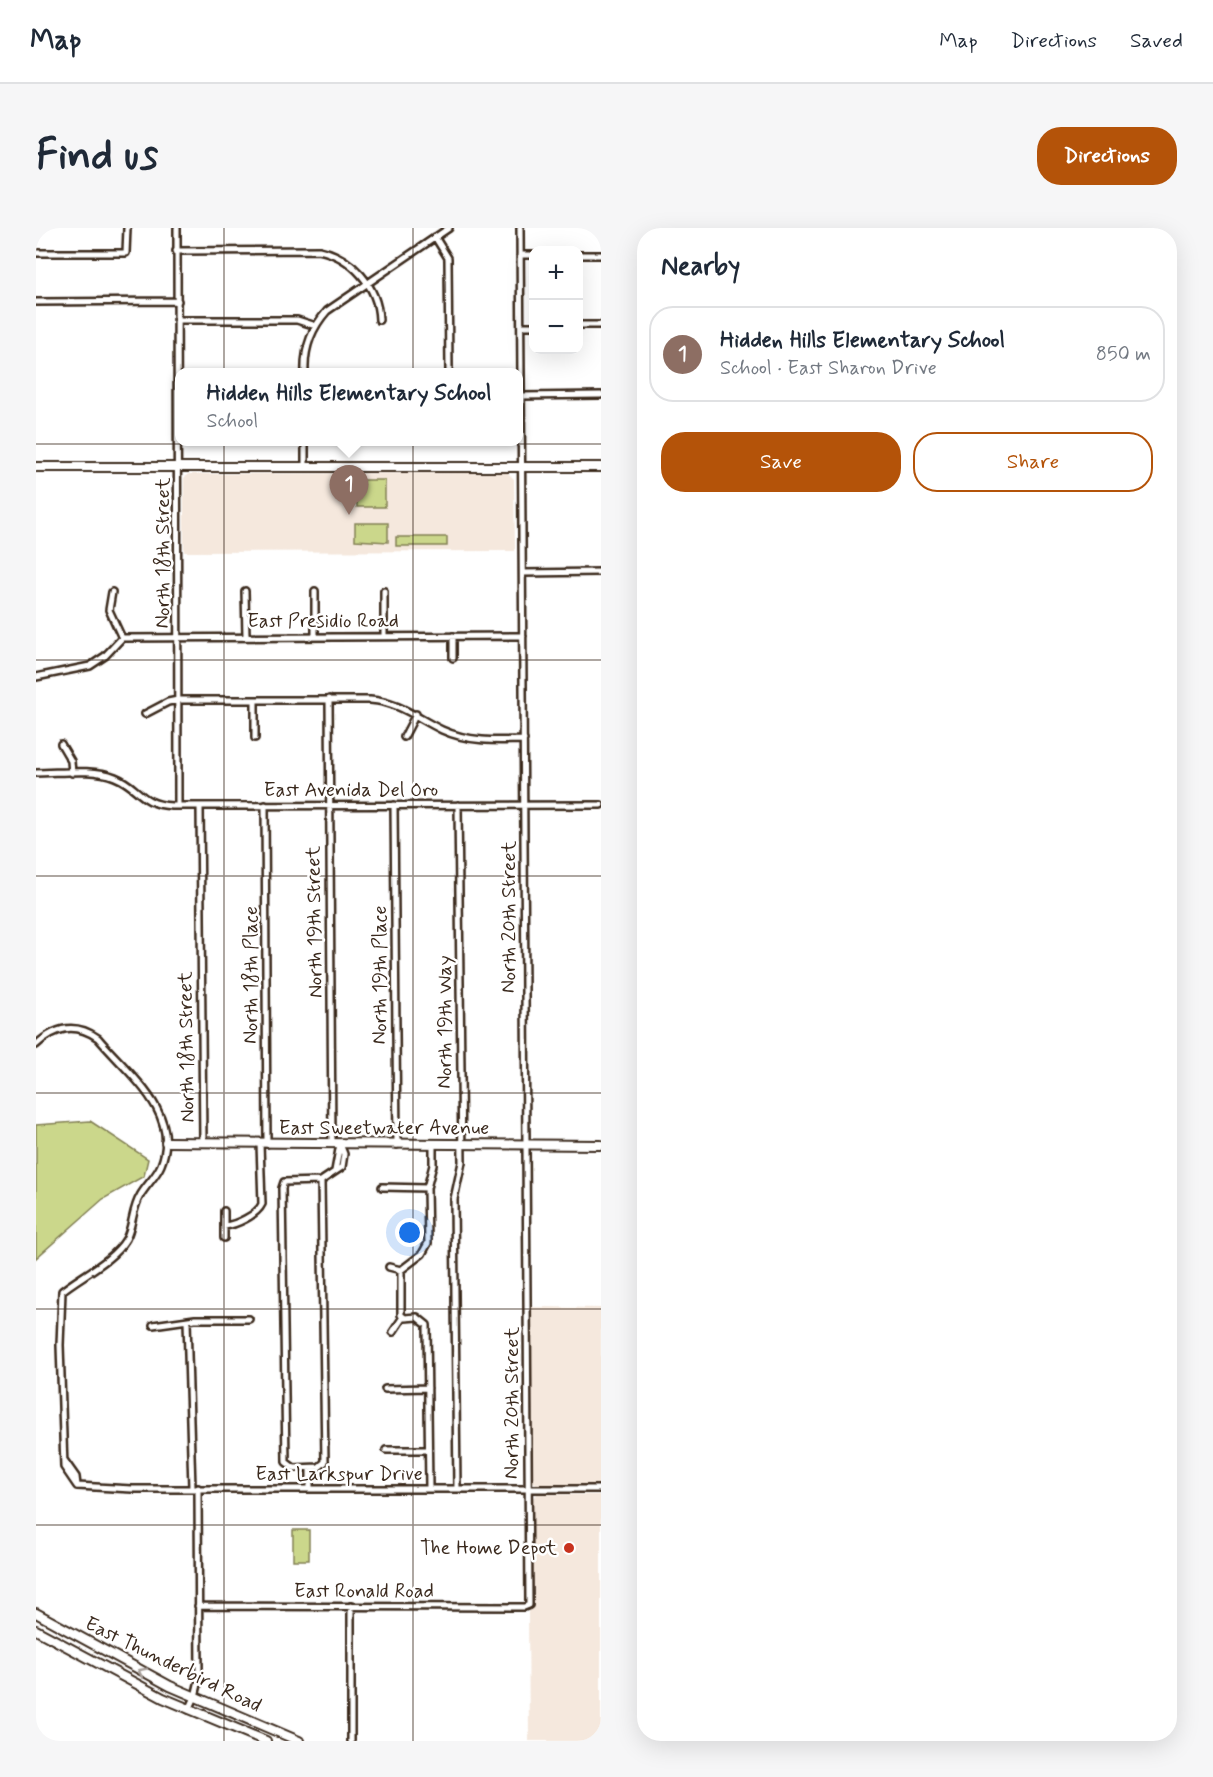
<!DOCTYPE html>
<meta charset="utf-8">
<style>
:root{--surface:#fff;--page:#f6f6f7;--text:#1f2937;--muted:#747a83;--line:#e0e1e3;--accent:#b45309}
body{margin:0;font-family:Mynerve,sans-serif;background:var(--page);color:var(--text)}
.controls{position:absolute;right:18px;top:18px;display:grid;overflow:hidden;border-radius:12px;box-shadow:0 6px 24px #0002}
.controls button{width:54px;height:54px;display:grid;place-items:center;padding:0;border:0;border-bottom:2px solid var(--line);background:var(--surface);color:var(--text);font:30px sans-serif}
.you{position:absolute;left:374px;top:1005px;width:21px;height:21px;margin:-15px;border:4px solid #fff;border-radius:50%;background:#1a73e8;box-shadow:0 0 0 9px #1a73e833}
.badge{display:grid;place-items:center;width:39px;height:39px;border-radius:50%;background:var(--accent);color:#fff;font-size:20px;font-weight:700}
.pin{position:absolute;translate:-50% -50px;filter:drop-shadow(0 2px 3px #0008)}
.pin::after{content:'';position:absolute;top:32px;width:21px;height:18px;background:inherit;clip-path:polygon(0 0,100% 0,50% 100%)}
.popup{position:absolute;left:139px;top:140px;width:348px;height:78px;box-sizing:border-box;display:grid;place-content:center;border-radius:12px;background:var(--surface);filter:drop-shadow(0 2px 4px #0005);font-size:20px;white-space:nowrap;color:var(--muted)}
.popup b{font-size:22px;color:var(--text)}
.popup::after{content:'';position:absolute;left:50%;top:100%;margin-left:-12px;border:12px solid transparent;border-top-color:var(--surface)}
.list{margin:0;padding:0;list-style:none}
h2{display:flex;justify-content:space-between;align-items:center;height:78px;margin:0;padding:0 24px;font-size:26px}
h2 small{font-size:20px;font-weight:400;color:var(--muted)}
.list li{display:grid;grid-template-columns:39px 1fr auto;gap:18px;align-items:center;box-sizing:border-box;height:96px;margin:0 12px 12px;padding:0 12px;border:2px solid var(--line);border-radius:24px}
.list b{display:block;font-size:22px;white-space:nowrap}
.list p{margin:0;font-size:20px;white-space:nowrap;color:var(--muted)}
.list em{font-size:20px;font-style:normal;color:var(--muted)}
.actions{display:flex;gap:12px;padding:18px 24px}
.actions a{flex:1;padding:14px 0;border:2px solid var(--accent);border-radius:24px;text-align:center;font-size:21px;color:var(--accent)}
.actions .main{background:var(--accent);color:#fff}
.map{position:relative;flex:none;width:565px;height:1513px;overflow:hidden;border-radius:24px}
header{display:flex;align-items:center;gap:36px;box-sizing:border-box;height:84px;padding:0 30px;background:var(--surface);border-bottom:2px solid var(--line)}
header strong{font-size:28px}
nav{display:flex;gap:33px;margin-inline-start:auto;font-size:21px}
.intro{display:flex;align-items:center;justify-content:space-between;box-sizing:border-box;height:144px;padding:0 36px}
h1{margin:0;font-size:42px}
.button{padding:15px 27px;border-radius:24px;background:var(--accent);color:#fff;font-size:21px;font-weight:700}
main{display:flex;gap:36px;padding:0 36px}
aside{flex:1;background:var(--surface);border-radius:24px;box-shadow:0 6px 24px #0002}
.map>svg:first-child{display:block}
</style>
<header>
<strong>Map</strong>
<nav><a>Map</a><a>Directions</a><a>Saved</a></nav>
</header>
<div class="intro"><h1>Find us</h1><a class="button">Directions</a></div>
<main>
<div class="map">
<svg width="565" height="1513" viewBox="0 0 565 1513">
<rect width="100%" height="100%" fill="#fff"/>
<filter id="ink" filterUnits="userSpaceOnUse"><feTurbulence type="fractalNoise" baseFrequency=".0167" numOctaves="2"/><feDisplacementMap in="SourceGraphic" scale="12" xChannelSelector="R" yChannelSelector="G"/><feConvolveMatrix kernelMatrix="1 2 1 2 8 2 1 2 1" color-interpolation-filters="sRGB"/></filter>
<g filter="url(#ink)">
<path fill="#f5e8dd" d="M472,245L478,251L479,323L148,324V250L152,246Z
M495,1079L565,1080V1257H502L497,1254Z
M501,1266L565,1267V1513H493L492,1384L497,1378V1270Z"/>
<path fill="#cbd78b" stroke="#838054" stroke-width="1.5" d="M321,252H349V279H321Z
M319,295H352V314L319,312Z
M360,309H411V318H360Z
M54,893L112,931L108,948L67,971L0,1030V897Z
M257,1302H273V1332H257Z"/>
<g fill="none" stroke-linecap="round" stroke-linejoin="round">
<g stroke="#3b2a1e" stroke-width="10">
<path id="street" d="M141,0L142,578
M399,9L412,30L413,144
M140,23L283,22C316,29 342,58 343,92
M0,25H90L91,0
M484,27H497
M542,27H565
M0,74L142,73
M143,92H261L280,98
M542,97H565
M485,98H497
M269,144C268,121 275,101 291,83L413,0
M485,168L565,167
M269,214V240
M487,345L565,344
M209,363L210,408
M279,363V408
M76,364L73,382L86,410
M348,408V363
M86,410L487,408
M417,430V408
M0,449L54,438L69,428L86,410
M293,471L296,916
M109,486L132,474L142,472H334C363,474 381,490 406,502C432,514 460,513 488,512
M368,509L380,486
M219,510V472
M25,516L35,533L36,545
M0,545C24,545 57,540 79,549C104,559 103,576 136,578L565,577
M229,577L231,916
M358,577L361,917
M164,578L167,915
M0,817C19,799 39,794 62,810C92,846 146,885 125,937C120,949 110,957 104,968C96,981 97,998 90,1011C77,1033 46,1047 26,1063L24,1117L28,1239L41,1258
M299,943L304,916
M285,953L248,954L246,960L250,1234L258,1240L283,1239L289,1234L285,953L306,939L308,926L304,916
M346,959L391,960
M188,983V1010
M188,998C200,997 221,987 226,976L224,916
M353,1039L365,1042
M151,1093L156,1260
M117,1097L159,1091H213
M357,1104L367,1089
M349,1161L392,1160
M350,1222H392
M28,1232L40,1249L41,1257
M274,1240V1260
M41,1258L96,1261H565
M393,1261L391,1097L381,1089L369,1090L365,1087V1042L386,1026L392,1015L391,960L397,937V917
M421,1261L418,971L426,934L422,577
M162,1378L488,1379L493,1377L484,0
M153,1482L159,1469L163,1452L162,1260
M315,1513V1378"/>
</g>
<g stroke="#3b2a1e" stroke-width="12">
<path id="secondary" d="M0,239H565
M130,914L565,917
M0,1385L134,1458L263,1513
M0,1402L127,1470L230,1513"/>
</g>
<use href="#street" stroke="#fff" stroke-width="5"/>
<use href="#secondary" stroke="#fff" stroke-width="8"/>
</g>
<defs><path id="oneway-chevron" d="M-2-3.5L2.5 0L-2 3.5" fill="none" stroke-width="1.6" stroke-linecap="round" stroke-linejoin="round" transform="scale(1.5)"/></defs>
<use stroke="#a79f9a" href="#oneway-chevron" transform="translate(106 1444) rotate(-153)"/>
</g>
<path fill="none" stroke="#3b2a1e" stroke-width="1.5" stroke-opacity="0.55" d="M188,0V1513M377,0V1513M0,216H565M0,432H565M0,648H565M0,865H565M0,1081H565M0,1297H565"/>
<circle fill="#c8321e" stroke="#fff" stroke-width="2" cx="533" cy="1320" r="6"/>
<g text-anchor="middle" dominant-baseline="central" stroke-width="5" stroke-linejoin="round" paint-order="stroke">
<g font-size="20" fill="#3b2a1e" stroke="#fff">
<text transform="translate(127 325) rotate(-90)">North 18th Street</text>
<text x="287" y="393">East Presidio Road</text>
<text x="315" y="562">East Avenida Del Oro</text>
<text transform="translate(473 689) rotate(-90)">North 20th Street</text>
<text transform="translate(279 694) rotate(-91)">North 19th Street</text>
<text transform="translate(215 747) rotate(-90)">North 18th Place</text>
<text transform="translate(344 747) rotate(-90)">North 19th Place</text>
<text transform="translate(409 794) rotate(-90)">North 19th Way</text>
<text transform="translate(151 819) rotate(-91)">North 18th Street</text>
<text x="348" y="900">East Sweetwater Avenue</text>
<text transform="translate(476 1175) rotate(-90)">North 20th Street</text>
<text x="303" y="1246">East Larkspur Drive</text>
<text x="328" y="1363">East Ronald Road</text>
<text transform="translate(137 1437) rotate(26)">East Thunderbird Road</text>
</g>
<g font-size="20" fill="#3b2a1e" stroke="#fff" text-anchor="end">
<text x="521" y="1320">The Home Depot</text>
</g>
</g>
</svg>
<div class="controls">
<button>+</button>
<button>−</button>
</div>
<div class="you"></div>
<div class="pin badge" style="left:313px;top:287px;background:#8d6e63">1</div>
<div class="popup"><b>Hidden Hills Elementary School</b>School</div>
</div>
<aside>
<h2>Nearby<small></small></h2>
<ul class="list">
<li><span class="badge" style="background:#8d6e63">1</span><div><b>Hidden Hills Elementary School</b><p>School · East Sharon Drive</p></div><em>850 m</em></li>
</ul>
<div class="actions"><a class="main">Save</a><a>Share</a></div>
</aside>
</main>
